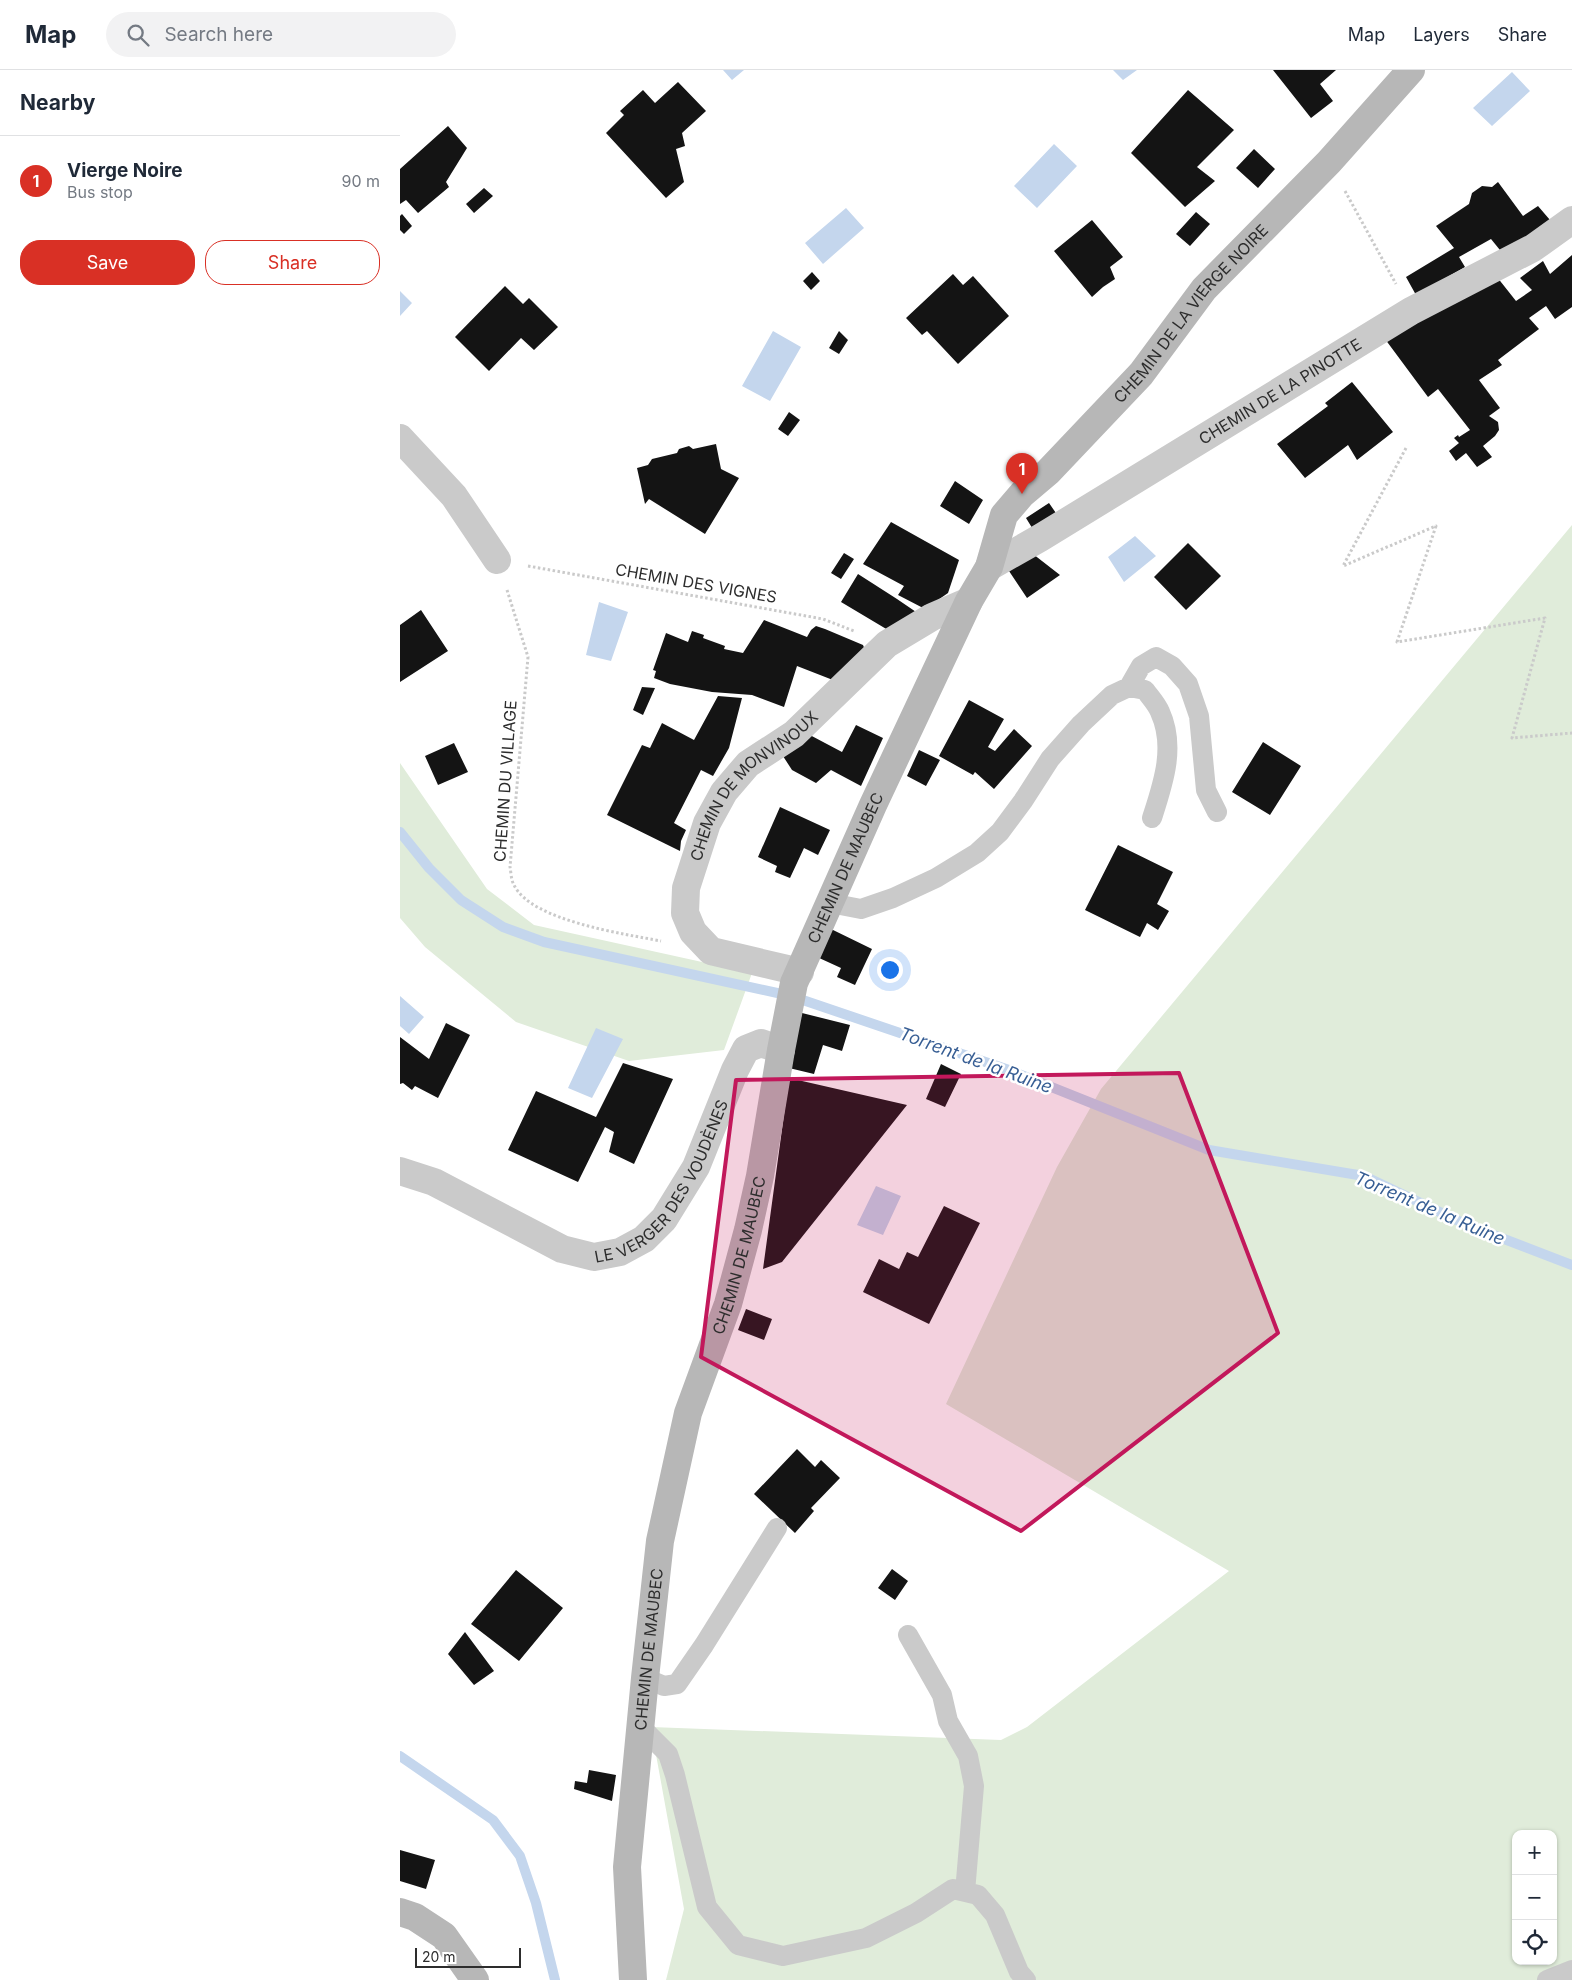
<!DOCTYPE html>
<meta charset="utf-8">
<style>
:root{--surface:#fff;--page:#f2f2f3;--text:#1f2937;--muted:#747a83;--line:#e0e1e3;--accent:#d93025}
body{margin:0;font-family:Inter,sans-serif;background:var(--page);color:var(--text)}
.controls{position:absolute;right:15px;bottom:15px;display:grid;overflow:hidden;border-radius:10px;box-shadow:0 1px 4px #0004}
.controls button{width:45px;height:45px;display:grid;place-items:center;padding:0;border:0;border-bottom:1px solid var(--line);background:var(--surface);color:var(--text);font:25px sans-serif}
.scale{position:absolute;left:15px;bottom:12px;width:106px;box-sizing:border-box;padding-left:5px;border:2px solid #2d2d2d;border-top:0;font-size:14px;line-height:18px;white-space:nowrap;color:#2d2d2d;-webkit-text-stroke:4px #fff;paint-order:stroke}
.you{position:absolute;left:489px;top:899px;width:18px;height:18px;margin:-12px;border:4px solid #fff;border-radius:50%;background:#1a73e8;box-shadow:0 0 0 8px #1a73e833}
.badge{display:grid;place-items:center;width:32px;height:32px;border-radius:50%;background:var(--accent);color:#fff;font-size:16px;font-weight:700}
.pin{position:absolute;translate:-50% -41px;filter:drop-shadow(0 1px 2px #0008)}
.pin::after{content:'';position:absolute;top:26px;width:18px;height:15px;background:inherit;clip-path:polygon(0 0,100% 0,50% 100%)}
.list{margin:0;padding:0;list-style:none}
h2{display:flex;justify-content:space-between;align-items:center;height:65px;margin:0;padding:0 20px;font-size:21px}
h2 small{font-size:16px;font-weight:400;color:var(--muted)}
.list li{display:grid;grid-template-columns:32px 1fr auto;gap:15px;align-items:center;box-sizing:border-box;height:90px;padding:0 20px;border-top:1px solid var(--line)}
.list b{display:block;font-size:19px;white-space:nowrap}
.list p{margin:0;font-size:16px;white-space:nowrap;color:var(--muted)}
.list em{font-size:16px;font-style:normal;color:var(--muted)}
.actions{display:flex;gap:10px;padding:15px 20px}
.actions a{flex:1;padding:11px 0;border:1px solid var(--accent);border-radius:20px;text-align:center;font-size:18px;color:var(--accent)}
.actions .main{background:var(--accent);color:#fff}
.icon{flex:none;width:28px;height:28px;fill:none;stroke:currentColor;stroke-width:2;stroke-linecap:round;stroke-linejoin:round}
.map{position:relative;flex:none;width:1172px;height:1910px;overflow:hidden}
header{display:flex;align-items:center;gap:30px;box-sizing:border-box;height:70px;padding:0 25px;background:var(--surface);border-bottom:1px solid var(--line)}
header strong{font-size:24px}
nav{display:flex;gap:28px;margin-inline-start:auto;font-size:18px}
.search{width:350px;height:45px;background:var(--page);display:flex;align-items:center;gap:12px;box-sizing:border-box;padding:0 18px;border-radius:28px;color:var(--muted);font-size:19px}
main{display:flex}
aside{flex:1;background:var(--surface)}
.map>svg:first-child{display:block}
</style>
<header>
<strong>Map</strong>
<div class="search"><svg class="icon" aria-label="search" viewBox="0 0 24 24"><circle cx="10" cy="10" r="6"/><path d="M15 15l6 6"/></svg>Search here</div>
<nav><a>Map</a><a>Layers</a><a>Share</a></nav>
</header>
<main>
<aside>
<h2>Nearby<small></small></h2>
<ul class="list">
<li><span class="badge">1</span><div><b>Vierge Noire</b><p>Bus stop</p></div><em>90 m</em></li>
</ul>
<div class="actions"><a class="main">Save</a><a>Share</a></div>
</aside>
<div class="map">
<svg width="1172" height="1910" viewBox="0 0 1172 1910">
<rect width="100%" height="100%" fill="#fff"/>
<path fill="#e0ecda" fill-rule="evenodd" d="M1172,455V1910H266L284,1839L251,1657L601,1670L627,1657L829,1501L546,1334L657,1097L701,1019ZM1116,1764H1153V1891H1116Z
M0,693L87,819L134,855L352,903L324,980L229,991L116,952L25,877L0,848Z"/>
<path fill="#c4d6ed" d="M323,0H344L332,10Z
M713,0H737L723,10Z
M1112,2L1130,21L1092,56L1073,38Z
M654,74L677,96L637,138L614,116Z
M446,138L464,158L423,194L405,173Z
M0,221L12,233L0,246Z
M373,261L401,277L370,331L342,316Z
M735,466L756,486L724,512L708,487Z
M199,532L228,542L211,591L186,585Z
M0,926L24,947L9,964L0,956Z
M196,958L223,969L192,1028L168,1018Z
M476,1116L501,1126L483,1165L457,1155Z"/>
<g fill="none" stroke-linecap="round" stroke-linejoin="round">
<path stroke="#c4d6ed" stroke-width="10" d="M0,762L29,798L61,830L103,857L144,872L391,926L609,1000L809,1080L964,1106L1065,1154L1172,1195
M0,1686L93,1750L120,1786L136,1833L155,1910"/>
</g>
<path fill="#141414" d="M873,0H936L920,14L933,31L911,48Z
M278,12L306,41L282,63L285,76L276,79L284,112L266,128L206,63L224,45L220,41L243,20L255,33Z
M788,20L834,60L797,97L815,111L785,137L731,83Z
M48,56L67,78L46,112L49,117L18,143L6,130L0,134V99Z
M854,79L875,99L858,118L836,98Z
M1098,112L1123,146L1138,136L1150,150L1104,185L1091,169L1059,187L1065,197L1016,225L1006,207L1054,178L1036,156L1069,134L1072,123L1082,116L1092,117Z
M84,118L93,126L74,143L66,134Z
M796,142L810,154L790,176L776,164Z
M2,144L12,156L4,164L0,160V146Z
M692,150L723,187L710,197L715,209L703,217L692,227L654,181Z
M1172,185V237L1155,249L1146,236L1129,248L1139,259L1098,290L1102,295L1079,310L1100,338L1089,346L1098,352L1099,360L1095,366L1083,376L1092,387L1077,397L1066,383L1056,391L1049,381L1059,373L1054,368L1058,365L1059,367L1070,360L1038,319L1028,327L985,269L1097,207L1116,231L1132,220L1120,208L1143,191L1150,204Z
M412,202L420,211L411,220L403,211Z
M553,204L563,215L573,206L609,246L558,294L527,261L522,265L506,248Z
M105,216L123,234L129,228L158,257L134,280L121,268L89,301L55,267Z
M439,261L448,270L439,284L429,278Z
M952,312L993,362L957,390L948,375L905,408L877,374L928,336L925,333Z
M389,342L400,350L388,366L378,359Z
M316,374L321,399L339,408L305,464L249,429L245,434L237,398L248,395L252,389L277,383L279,379L289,376L293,379Z
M555,411L583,430L569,454L540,436Z
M649,433L658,446L634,461L626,448Z
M491,452L559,490L548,523L525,539L498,525L504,516L463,494Z
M788,473L821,506L786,540L754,507Z
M444,483L454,489L441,509L431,503Z
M633,484L660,505L627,528L609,501Z
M458,504L497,529L519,544L493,563L441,532Z
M21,540L48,581L0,612V555Z
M364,550L407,567L411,560L416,556L425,559L463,575L465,580L438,612L397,596L384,637L352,625L312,622L270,614L254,608L256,601L253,600L266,563L288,572L292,561L304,565L303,568L325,576L324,579L343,583Z
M242,617L255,618L243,645L233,640Z
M318,626L342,628L329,678L313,706L301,700L274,753L286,760L281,771L280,781L207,745L242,675L250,678L262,653L294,670Z
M569,630L604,649L588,677L595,681L614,659L632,676L594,719L575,702L573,705L539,686Z
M456,655L483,668L461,716L431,700L416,713L392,700L381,683L408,664L442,682Z
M863,672L901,696L870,745L832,722Z
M54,673L68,702L38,715L25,686Z
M519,680L540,690L526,716L507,706Z
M380,737L430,760L418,785L404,778L390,808L375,802L377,796L358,787Z
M718,775L773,802L757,834L769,841L758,860L747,853L740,867L685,840Z
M431,859L472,879L455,915L437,907L441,898L417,887Z
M402,943L450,955L442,981L423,975L414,1004L389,998Z
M46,953L70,965L38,1028L15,1016L12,1020L3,1013L0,1014V967L29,989Z
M223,993L273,1009L234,1094L209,1082L214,1062L205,1057L178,1112L108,1080L136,1021L196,1047Z
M541,994L561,1004L545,1037L526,1029Z
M389,1008L507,1035L382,1192L363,1199Z
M544,1136L580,1153L529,1254L463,1222L479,1189L499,1199L507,1182L518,1187Z
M346,1239L372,1249L364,1270L338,1260Z
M397,1379L415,1397L421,1390L440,1408L411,1438L414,1441L395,1463L354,1424Z
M492,1499L508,1511L495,1530L478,1518Z
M116,1500L163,1538L119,1591L71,1554Z
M65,1562L94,1601L74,1615L48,1584Z
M189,1700L216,1705L212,1731L174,1719L175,1711L187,1713Z
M0,1780L35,1790L26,1819L0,1811Z"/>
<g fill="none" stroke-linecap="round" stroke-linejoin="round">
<path stroke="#cacaca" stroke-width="3" stroke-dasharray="2.5 2.5" stroke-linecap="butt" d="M945,121L996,214
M1006,378L943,496L1036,456L997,572L1145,548L1112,668L1172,663
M128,496L423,549L454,561
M107,520L128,587L110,797C111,802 111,810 114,815C131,851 225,864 261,871"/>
<path stroke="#cacaca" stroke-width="20" d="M729,617L741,596L756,587L772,596L788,614L799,646L806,720L817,742
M430,833L461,839L493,828L536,808L577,783L600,762L623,731L650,689L681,654L712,625L729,617L745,620C750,627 757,634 760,642C776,677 763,714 752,748
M508,1565L542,1625L548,1651L568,1686L574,1716L565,1822
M245,1608L264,1616L277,1614L304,1575L377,1458
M240,1656L268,1684L275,1705L307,1837L338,1875L383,1886L466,1868L516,1843L553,1819L578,1825L595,1845L619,1902L626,1910
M1147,1910L1172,1900"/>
<g stroke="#cacaca" stroke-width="28">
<path d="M0,368L54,426L97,490"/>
<path id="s1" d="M589,497L640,468L1011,241L1133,178L1172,150"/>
<path id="s2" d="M400,902L311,881L293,862L285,843L286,818L307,753L324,722L348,694L394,664L487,574L532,547L569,531"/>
<path id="s3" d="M0,1101L34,1112L162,1179L194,1187L220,1182L244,1169L264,1149L296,1097L335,1000L346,979L361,973L381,980"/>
</g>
<g stroke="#b7b7b7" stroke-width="28">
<path d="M0,1842L15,1847L44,1866L75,1910"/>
<path id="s4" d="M233,1910L227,1797L245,1608L260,1471L288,1343L328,1234L348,1160L360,1106L381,980L394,913L473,735L569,531L589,497L604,445L622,424L648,402L741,304L804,219L929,92L1011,0"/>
</g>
</g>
<path fill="#c2185b" fill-opacity="0.2" stroke="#c2185b" stroke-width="4" stroke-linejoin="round" d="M779,1003L878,1263L621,1461L301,1287L336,1010Z"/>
<g text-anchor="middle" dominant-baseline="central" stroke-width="5" stroke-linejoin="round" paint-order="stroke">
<g font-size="16" fill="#2d2d2d" stroke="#fff">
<text stroke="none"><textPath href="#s4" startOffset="1805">CHEMIN DE LA VIERGE NOIRE</textPath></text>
<text stroke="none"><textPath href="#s1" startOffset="340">CHEMIN DE LA PINOTTE</textPath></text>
<text transform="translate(296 513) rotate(10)">CHEMIN DES VIGNES</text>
<text transform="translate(105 711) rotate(-86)">CHEMIN DU VILLAGE</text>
<text stroke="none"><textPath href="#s2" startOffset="290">CHEMIN DE MONVINOUX</textPath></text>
<text stroke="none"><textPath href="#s4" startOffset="1142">CHEMIN DE MAUBEC</textPath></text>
<text stroke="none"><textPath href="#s3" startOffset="321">LE VERGER DES VOUDÈNES</textPath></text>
<text stroke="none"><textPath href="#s4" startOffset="738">CHEMIN DE MAUBEC</textPath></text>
<text stroke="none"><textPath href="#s4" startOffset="332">CHEMIN DE MAUBEC</textPath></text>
</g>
<g font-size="18" font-style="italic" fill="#375e94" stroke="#fff">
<text transform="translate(576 990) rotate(20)">Torrent de la Ruine</text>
<text transform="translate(1030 1138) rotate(23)">Torrent de la Ruine</text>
</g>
</g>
</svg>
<div class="controls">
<button>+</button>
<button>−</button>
<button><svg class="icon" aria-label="locate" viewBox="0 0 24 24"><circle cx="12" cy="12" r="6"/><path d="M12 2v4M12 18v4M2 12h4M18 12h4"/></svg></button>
</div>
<div class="scale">20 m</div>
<div class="you"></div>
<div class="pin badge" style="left:622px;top:424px">1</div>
</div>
</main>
